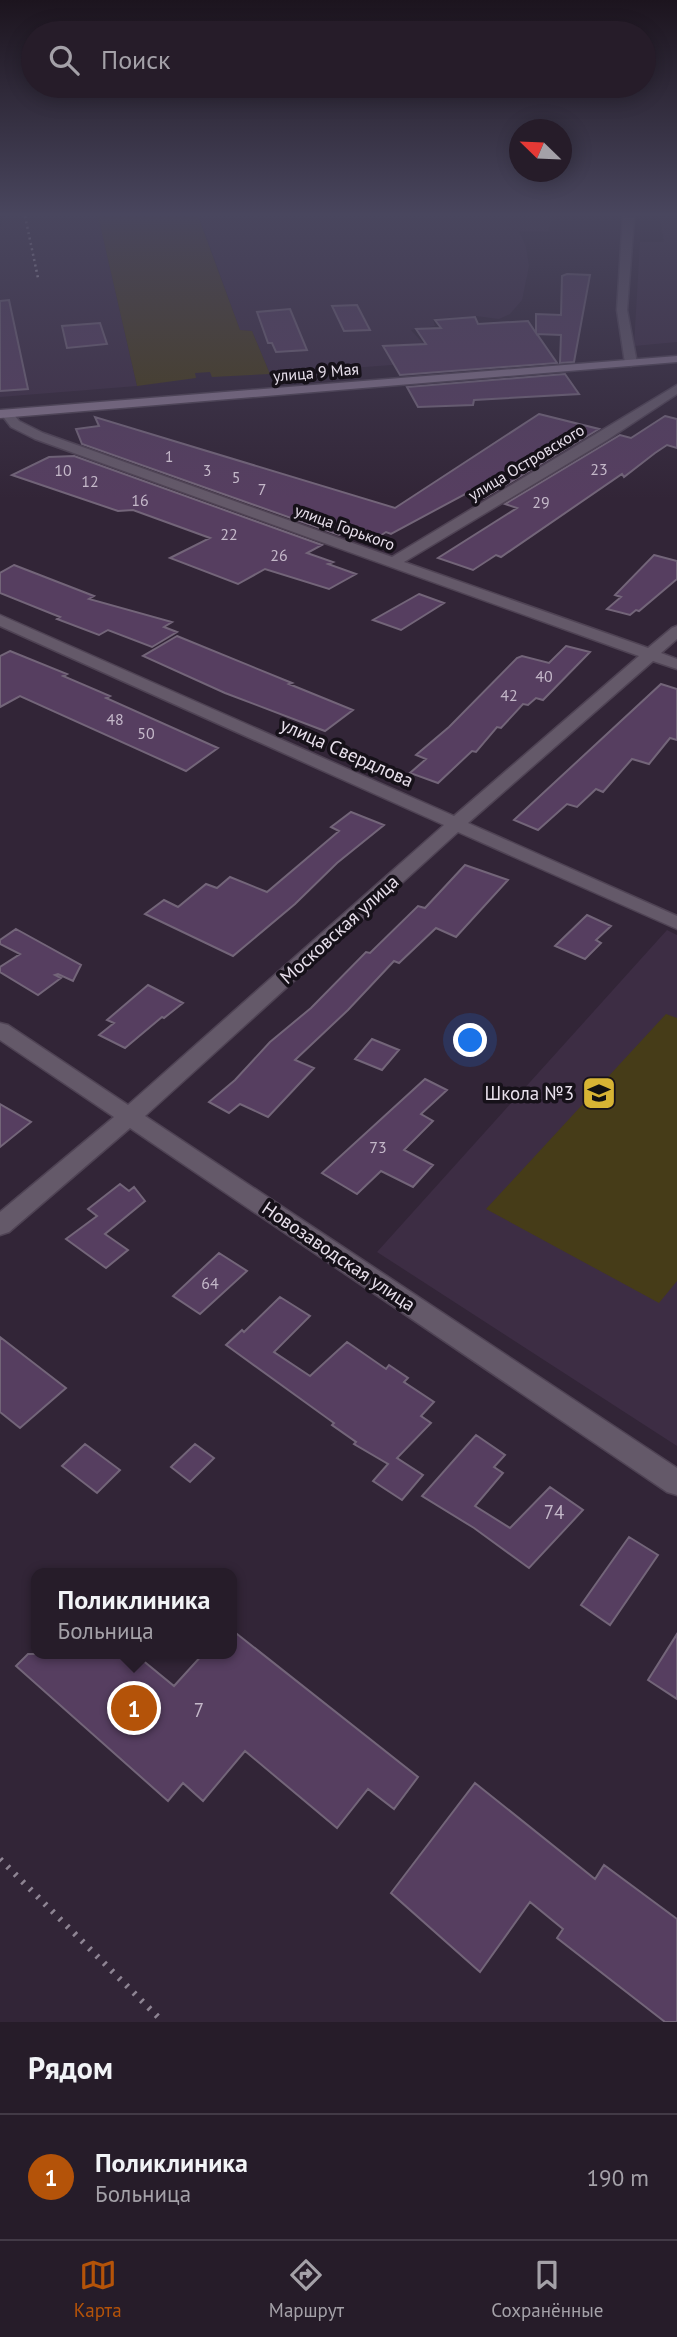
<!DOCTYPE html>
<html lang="ru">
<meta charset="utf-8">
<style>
:root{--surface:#261c29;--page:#2e2531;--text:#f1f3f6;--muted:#a4a1a8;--line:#423a46;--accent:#b45309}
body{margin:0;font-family:"PT Sans",sans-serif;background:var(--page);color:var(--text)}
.compass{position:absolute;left:509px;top:119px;width:63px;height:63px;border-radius:50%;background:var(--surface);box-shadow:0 4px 18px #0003;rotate:293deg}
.you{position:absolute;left:471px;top:1041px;width:24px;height:24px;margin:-18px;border:5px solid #fff;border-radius:50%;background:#1a73e8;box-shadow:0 0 0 10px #1a73e833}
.badge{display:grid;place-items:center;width:46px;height:46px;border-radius:50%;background:var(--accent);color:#fff;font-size:23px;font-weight:700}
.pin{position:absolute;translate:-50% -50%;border:4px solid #fff;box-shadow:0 2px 7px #0006}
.popup{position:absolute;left:31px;top:1568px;width:206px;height:91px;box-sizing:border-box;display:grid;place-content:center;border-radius:14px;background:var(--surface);filter:drop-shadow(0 2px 5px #0005);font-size:23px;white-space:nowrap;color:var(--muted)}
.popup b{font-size:26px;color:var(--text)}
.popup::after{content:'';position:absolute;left:50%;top:100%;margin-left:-14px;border:14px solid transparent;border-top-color:var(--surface)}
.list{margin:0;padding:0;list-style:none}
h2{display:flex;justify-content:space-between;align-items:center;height:91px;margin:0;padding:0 28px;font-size:30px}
h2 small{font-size:23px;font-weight:400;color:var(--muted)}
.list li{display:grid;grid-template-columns:46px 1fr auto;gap:21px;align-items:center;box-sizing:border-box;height:126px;padding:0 28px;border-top:2px solid var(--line)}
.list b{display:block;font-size:26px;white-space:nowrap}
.list p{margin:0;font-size:23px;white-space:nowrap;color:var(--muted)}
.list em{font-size:23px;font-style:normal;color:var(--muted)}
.icon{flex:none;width:38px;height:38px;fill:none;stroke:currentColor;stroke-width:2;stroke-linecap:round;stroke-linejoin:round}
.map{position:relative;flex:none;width:677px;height:2022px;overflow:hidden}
.search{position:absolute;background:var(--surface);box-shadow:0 4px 18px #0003;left:21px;right:21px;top:21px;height:77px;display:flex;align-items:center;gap:18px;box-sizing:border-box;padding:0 24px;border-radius:38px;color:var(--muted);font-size:26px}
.sheet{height:217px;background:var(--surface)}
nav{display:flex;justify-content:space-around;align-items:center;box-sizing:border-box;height:98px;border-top:2px solid var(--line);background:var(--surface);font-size:19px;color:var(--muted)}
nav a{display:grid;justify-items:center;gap:4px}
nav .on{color:var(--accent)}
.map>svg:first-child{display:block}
</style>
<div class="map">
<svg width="677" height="2022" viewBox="0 0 677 2022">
<rect width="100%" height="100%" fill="#322537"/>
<path fill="#3d2d44" d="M4,216H98L137,386L0,397V227Z
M199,216H552L548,232L519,231L526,247L529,266L522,300L510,314L499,319L476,316L433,319L435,326L411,330L422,342L433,343L446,361L270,374L252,331L240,330Z
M677,216V342L634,346L640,242H664L660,217Z
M667,930L677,935V1446L377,1252Z"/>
<path fill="#463c18" d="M98,216H198L240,330L252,331L270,374L212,377L210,372L195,373L196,378L137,386Z
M666,1014L677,1018V1281L659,1303L486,1209Z"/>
<path fill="#563e60" stroke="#736579" stroke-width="2" d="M567,274L590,275L574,362L560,363L561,335L537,334L557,363L400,375L383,346L426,344L416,329L441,328L435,320L475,317L478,324L528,321L536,333V314L561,315L562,276Z
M9,300L28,389L0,391V301Z
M357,305L370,330L344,331L332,306Z
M290,309L307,350L276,352L272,343H268L257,312Z
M100,323L107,344L67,348L62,326Z
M565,374L579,394L474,400L473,405L418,407L407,387Z
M539,414L599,429L484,498L467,493L391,534L386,532L380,536L354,527L339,535L82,444L76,429L99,426L95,417L395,508Z
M665,416L677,419V448L667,445L655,453L624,477L622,474L501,557L496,555L473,570L438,558L517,508L505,504L620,435L631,438Z
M74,456L322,545L307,553L333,562L328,564L356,574L329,589L265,569L238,584L170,558L210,538L133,510L118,511L12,475L49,457Z
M654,555L677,561V579L639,611L636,610L630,615L607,609L621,597L615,595Z
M14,565L94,596L89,599L172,622L164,627L177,632L152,647L108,630L99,635L57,619L60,617L0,593V573Z
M419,594L444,603L401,630L373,620Z
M177,636L292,683L289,684L353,710L325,731L225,693L143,656Z
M566,646L590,652L543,700L536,698L528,705L523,704L501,728L497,727L476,752L472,751L438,783L410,773L426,759L416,755L449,727L517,658L522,656L549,663Z
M10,651L67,674L63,676L110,696L106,698L218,748L186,771L20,696L0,707V656Z
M661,684L677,689V740L670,738L649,764L632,759L603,792L596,789L577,807L567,804L538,830L514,820Z
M351,812L384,825L337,863L295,904L233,956L145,914L164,900L178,907L206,884L217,888L230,877L267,892L339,831L331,827Z
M465,865L508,880L456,937L436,928L399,963L394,961L348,1010L295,1060L314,1068L268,1117L240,1104L229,1113L209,1102L235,1080L270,1042L311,1008L366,952L370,953L418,906L425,908Z
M587,915L611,926L596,940L601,943L585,959L555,946Z
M16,929L81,965L73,981L58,974L55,975L61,978L38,995L0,972V967L20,954L0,944V940Z
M148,985L183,1003L164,1018L162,1017L125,1048L99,1035L114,1023L107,1020Z
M372,1039L399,1050L382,1070L355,1059Z
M425,1079L447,1090L421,1114L433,1121L404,1150L433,1165L413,1187L381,1171L357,1194L322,1173Z
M0,1104L31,1122L0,1147Z
M120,1184L129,1191L134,1187L145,1201L105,1234L128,1250L106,1268L66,1239L97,1216L88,1209Z
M219,1253L247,1271L200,1314L173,1296Z
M280,1297L310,1316L274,1352L310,1376L347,1342L386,1369L389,1365L408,1378L404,1382L434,1402L421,1416L431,1423L397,1458L423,1475L402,1500L373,1481L388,1464L354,1444L356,1442L332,1425L334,1423L226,1345L242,1330L244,1332Z
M0,1337L66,1388L20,1428L0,1412Z
M476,1435L505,1455L494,1467L503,1473L475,1506L510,1528L550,1487L583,1510L529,1568L474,1528L422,1496Z
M85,1444L120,1470L97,1493L62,1466Z
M195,1444L214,1458L190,1482L171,1467Z
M629,1537L658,1555L610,1625L581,1605Z
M232,1630L418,1777L394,1809L368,1789L337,1828L245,1751L203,1801L183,1783L168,1801L16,1666L28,1654H135L174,1686L203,1654H232Z
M677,1634V1699L648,1680Z
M475,1783L595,1879L604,1865L677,1919V2022H665L557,1938L563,1929L530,1902L480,1972L391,1893Z"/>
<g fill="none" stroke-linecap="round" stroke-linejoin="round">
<g stroke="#4f4354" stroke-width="3">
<path id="street" d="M623,216L634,218L627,310L637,363L631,366L625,363L617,310Z
M677,385V394L607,440L404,562L648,648L672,628L677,626V639L661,653L677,659V669L653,661L468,823L677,916V929L458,832L145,1116L677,1468V1495L667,1492L130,1128L9,1232L0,1235V1212L114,1117L0,1040V1023L8,1025L128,1105L444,825L0,626V615L454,816L639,656L35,439L11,427L1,414L3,411H11L19,421L43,433L392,557Z"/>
</g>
<g stroke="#4f4354" stroke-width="3">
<path id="secondary" d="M677,356V362L0,418V410Z"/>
</g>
<path stroke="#8e8493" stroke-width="6" stroke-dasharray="2.5 8" stroke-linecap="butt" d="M0,1859L163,2022"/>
<use href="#street" fill="#645969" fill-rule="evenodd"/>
<use href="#secondary" fill="#84738b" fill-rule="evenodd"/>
<path stroke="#d4ccd9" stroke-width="2.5" stroke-dasharray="2 3.5" stroke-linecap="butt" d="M25,216L38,278"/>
</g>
<linearGradient id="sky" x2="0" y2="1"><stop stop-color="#1c141e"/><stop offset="0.43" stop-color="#49465e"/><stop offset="1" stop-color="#49465e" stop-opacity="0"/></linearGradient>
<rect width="677" height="499" fill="url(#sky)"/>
<defs>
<g id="school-square" transform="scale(1.75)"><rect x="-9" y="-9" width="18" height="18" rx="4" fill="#d7b434" stroke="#161119"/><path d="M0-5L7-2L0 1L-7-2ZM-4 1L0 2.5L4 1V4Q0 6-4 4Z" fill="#111"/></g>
</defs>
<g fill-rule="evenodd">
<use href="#school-square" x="599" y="1093"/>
</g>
<g text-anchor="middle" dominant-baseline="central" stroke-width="7" stroke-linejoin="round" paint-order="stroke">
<g font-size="16" fill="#e8e0ec" stroke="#161119">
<text transform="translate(316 372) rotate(-5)">улица 9 Мая</text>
<text transform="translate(526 462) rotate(-31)">улица Островского</text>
<text transform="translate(345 527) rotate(20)">улица Горького</text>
</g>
<g font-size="16" fill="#c4b8c9">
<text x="169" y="456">1</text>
<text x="599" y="469">23</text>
<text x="63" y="470">10</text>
<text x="207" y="470">3</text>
<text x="236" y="477">5</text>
<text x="90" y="481">12</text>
<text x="262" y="489">7</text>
<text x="140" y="500">16</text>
<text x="541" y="502">29</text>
<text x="229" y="534">22</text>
<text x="279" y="555">26</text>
<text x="544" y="676">40</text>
<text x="509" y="695">42</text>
<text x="115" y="719">48</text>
<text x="146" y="733">50</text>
<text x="378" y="1147">73</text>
<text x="210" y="1283">64</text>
</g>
<g font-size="19" fill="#e8e0ec" stroke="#161119">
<text transform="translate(347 752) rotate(24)">улица Свердлова</text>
<text transform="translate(339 929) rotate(-42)">Московская улица</text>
<text transform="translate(339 1256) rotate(34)">Новозаводская улица</text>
</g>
<g font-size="19" fill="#e8e0ec" stroke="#161119" text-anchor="end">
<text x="574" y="1093">Школа №3</text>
</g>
<g font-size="19" fill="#c4b8c9">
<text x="554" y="1512">74</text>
<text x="199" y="1710">7</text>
</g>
</g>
</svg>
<svg class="compass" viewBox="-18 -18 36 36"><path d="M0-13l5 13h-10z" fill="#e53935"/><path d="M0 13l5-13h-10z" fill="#a4a1a8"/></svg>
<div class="you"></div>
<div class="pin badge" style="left:134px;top:1708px">1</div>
<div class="popup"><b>Поликлиника</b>Больница</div>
<div class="search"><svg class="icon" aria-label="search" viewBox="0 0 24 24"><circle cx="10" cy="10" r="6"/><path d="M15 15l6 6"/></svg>Поиск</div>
</div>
<section class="sheet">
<h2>Рядом<small></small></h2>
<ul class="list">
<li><span class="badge">1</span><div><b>Поликлиника</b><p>Больница</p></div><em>190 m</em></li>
</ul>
</section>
<nav>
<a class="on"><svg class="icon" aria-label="map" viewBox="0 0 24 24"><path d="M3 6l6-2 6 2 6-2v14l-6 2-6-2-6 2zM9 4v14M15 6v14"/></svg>Карта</a>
<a><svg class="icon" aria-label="directions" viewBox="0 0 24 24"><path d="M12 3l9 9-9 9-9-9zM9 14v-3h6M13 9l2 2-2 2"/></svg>Маршрут</a>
<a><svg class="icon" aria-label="saved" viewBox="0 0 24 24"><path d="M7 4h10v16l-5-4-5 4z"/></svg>Сохранённые</a>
</nav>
